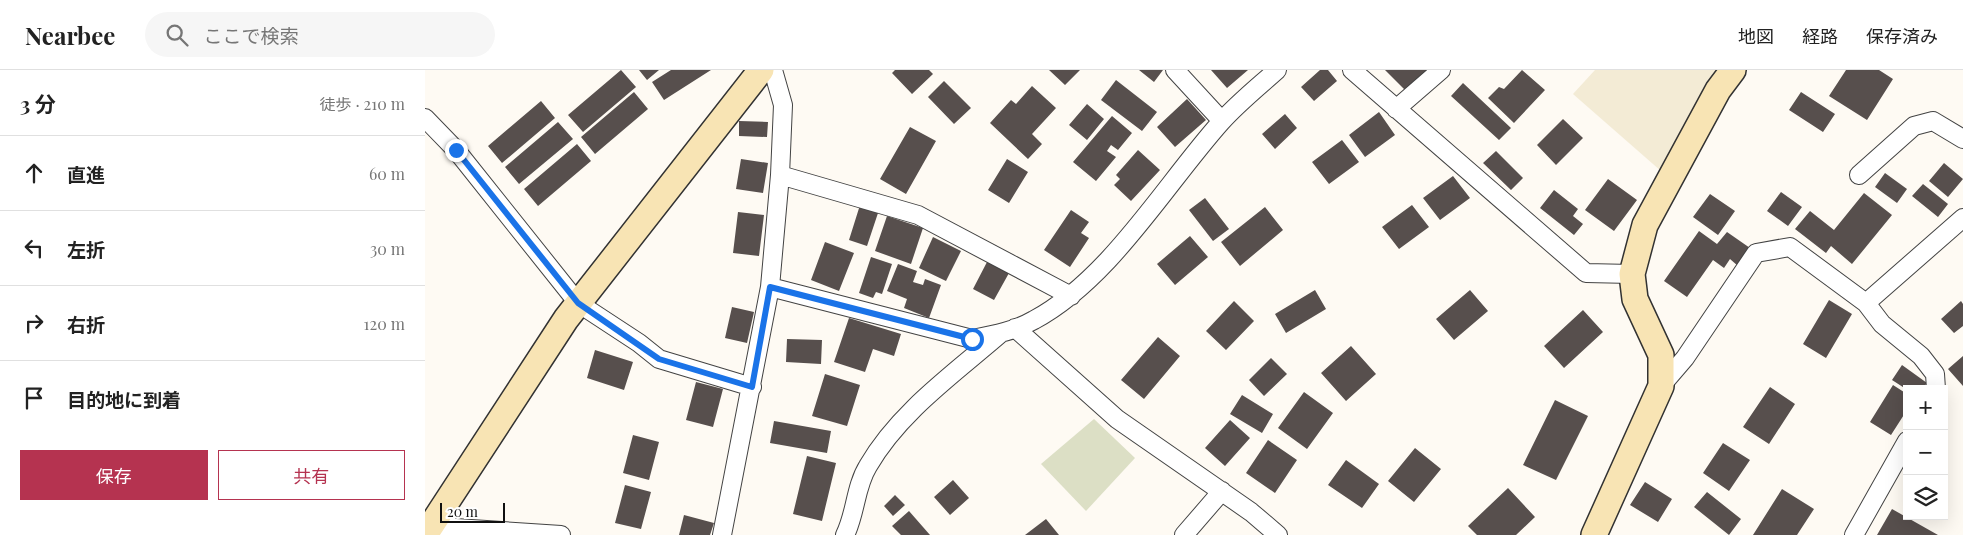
<!DOCTYPE html>
<html lang="ja">
<meta charset="utf-8">
<style>
:root{--surface:#fff;--page:#f6f6f6;--text:#222;--muted:#767676;--line:#e0e0e0;--accent:#b53350}
body{margin:0;font-family:"Playfair Display","Noto Sans JP",serif;background:var(--page);color:var(--text)}
.controls{position:absolute;right:15px;bottom:15px;display:grid;overflow:hidden;border-radius:0px;box-shadow:0 5px 20px #0002}
.controls button{width:45px;height:45px;display:grid;place-items:center;padding:0;border:0;border-bottom:1px solid var(--line);background:var(--surface);color:var(--text);font:25px sans-serif}
.scale{position:absolute;left:15px;bottom:12px;width:65px;box-sizing:border-box;padding-left:5px;border:2px solid #101010;border-top:0;font-size:14px;line-height:18px;white-space:nowrap;color:#101010;-webkit-text-stroke:4px #fff;paint-order:stroke}
.stop{position:absolute;width:15px;height:15px;margin:-11px;border:4px solid #1a73e8;border-radius:50%;background:#fff}
.stop.end{background:#1a73e8;border-color:#fff;box-shadow:0 1px 5px #0008}
.list{margin:0;padding:0;list-style:none}
h2{display:flex;justify-content:space-between;align-items:center;height:65px;margin:0;padding:0 20px;font-size:21px}
h2 small{font-size:16px;font-weight:400;color:var(--muted)}
.list li{display:grid;grid-template-columns:32px 1fr auto;gap:15px;align-items:center;box-sizing:border-box;height:75px;padding:0 20px;border-top:1px solid var(--line)}
.list b{display:block;font-size:19px;white-space:nowrap}
.list em{font-size:16px;font-style:normal;color:var(--muted)}
.actions{display:flex;gap:10px;padding:15px 20px}
.actions a{flex:1;padding:11px 0;border:1px solid var(--accent);border-radius:0px;text-align:center;font-size:18px;color:var(--accent)}
.actions .main{background:var(--accent);color:#fff}
.icon{flex:none;width:28px;height:28px;fill:none;stroke:currentColor;stroke-width:2;stroke-linecap:round;stroke-linejoin:round}
.map{position:relative;flex:none;width:1538px;height:465px;overflow:hidden}
header{display:flex;align-items:center;gap:30px;box-sizing:border-box;height:70px;padding:0 25px;background:var(--surface);border-bottom:1px solid var(--line)}
header strong{font-size:24px}
nav{display:flex;gap:28px;margin-inline-start:auto;font-size:18px}
.search{width:350px;height:45px;background:var(--page);display:flex;align-items:center;gap:12px;box-sizing:border-box;padding:0 18px;border-radius:28px;color:var(--muted);font-size:19px}
main{display:flex}
aside{flex:1;background:var(--surface)}
.map>svg:first-child{display:block}
</style>
<header>
<strong>Nearbee</strong>
<div class="search"><svg class="icon" aria-label="search" viewBox="0 0 24 24"><circle cx="10" cy="10" r="6"/><path d="M15 15l6 6"/></svg>ここで検索</div>
<nav><a>地図</a><a>経路</a><a>保存済み</a></nav>
</header>
<main>
<aside>
<h2>3 分<small>徒歩 · 210 m</small></h2>
<ul class="list">
<li><svg class="icon" aria-label="ahead" viewBox="0 0 24 24"><path d="M12 20V5M6 11l6-6 6 6"/></svg><div><b>直進</b></div><em>60 m</em></li>
<li><svg class="icon" aria-label="left" viewBox="0 0 24 24"><path d="M17 20v-9H6M10 6l-5 5 5 5"/></svg><div><b>左折</b></div><em>30 m</em></li>
<li><svg class="icon" aria-label="right" viewBox="0 0 24 24"><path d="M7 20v-9h11M14 6l5 5-5 5"/></svg><div><b>右折</b></div><em>120 m</em></li>
<li><svg class="icon" aria-label="arrive" viewBox="0 0 24 24"><path d="M6 21V4h12l-3 4 3 4H6"/></svg><div><b>目的地に到着</b></div></li>
</ul>
<div class="actions"><a class="main">保存</a><a>共有</a></div>
</aside>
<div class="map">
<svg width="1538" height="465" viewBox="0 0 1538 465">
<rect width="100%" height="100%" fill="#fefaf3"/>
<path fill="#f3ebd5" d="M1170,0H1294L1236,101L1148,24Z"/>
<path fill="#dcdfc5" d="M669,349L710,388L661,441L616,394Z"/>
<path fill="#574f4d" d="M196,0L211,17L158,62L143,45Z
M214,0H234L222,10Z
M246,0H286L239,30L227,12Z
M470,0H504L508,4L487,24L467,3Z
M624,0H655L640,15Z
M714,0H738L729,12Z
M786,0H823L802,18Z
M895,0H903L912,11L889,31L876,17Z
M960,0H1002L981,21Z
M1097,0L1120,20L1089,53L1063,28L1074,17L1079,19Z
M1421,0H1454L1468,9L1442,50L1404,26Z
M691,10L732,42L717,61L676,30Z
M519,11L546,38L529,54L503,27Z
M1038,13L1086,58L1074,70L1026,26Z
M607,16L631,38L607,64L617,74L603,89L565,53L586,30L591,34Z
M209,22L223,39L170,84L156,67Z
M1376,22L1410,44L1398,62L1364,40Z
M762,29L781,50L750,77L732,57Z
M116,31L130,48L77,93L63,76Z
M662,34L679,49L662,70L644,55Z
M954,42L970,65L940,87L924,65Z
M860,44L872,58L850,79L837,64Z
M687,46L707,63L693,80L686,75L682,81L691,87L671,111L648,92Z
M1138,49L1158,68L1131,95L1112,75Z
M314,51L343,52L342,67L314,66Z
M133,52L148,69L94,114L80,97Z
M485,57L511,71L481,124L455,109Z
M917,70L934,92L904,114L887,92Z
M152,74L166,91L113,136L99,119Z
M713,80L735,100L706,131L689,115L695,109L691,105Z
M1071,81L1098,108L1086,120L1058,93Z
M316,89L343,93L338,123L311,119Z
M582,89L603,102L584,133L563,120Z
M1519,93L1538,109L1523,127L1504,111Z
M1460,103L1482,119L1472,133L1450,117Z
M1028,106L1045,128L1015,150L998,128Z
M1183,109L1212,130L1189,161L1160,140Z
M1498,114L1523,134L1513,147L1487,126Z
M1129,120L1153,139L1148,146L1158,154L1149,165L1115,138Z
M1356,122L1377,137L1363,156L1342,141Z
M1439,123L1467,145L1427,194L1406,176L1401,183L1370,159L1385,141L1409,160Z
M1285,124L1310,141L1293,165L1268,147Z
M780,128L804,159L788,171L764,140Z
M435,135L454,140L442,176L424,170Z
M987,135L1004,157L974,179L957,157Z
M840,137L858,160L815,196L796,172Z
M646,140L664,152L656,163L664,168L645,197L619,180Z
M313,142L339,145L334,186L308,183Z
M462,146L498,158L486,194L450,181Z
M1274,161L1292,174L1302,162L1325,178L1313,196L1305,189L1299,198L1288,190L1262,227L1239,211Z
M765,166L783,187L750,215L732,194Z
M508,167L536,181L521,211L494,198Z
M400,172L429,183L414,221L386,210Z
M446,187L467,194L457,224L451,222L448,228L434,223Z
M562,192L584,203L569,230L548,219Z
M473,194L492,201L488,212L498,215L500,209L516,215L504,248L479,238L482,229L462,221Z
M890,220L901,239L861,263L850,244Z
M1045,220L1063,241L1029,270L1011,249Z
M1404,230L1427,244L1401,288L1378,274Z
M809,231L829,251L801,280L781,261Z
M1536,231L1538,234V256L1529,263L1516,249Z
M307,237L329,242L322,273L300,268Z
M1158,240L1178,262L1139,298L1119,276Z
M424,248L476,264L469,286L448,279L440,302L409,292Z
M733,267L755,286L719,329L696,310Z
M362,269L397,270L396,294L361,292Z
M926,276L951,304L921,331L896,303Z
M170,280L208,292L199,320L162,308Z
M1538,286V316L1523,299Z
M846,288L862,304L839,326L824,310Z
M1477,295L1502,313L1497,319H1481L1467,310Z
M400,304L435,315L422,356L387,346Z
M271,312L298,319L288,357L261,350Z
M1468,315L1482,324V340L1466,365L1445,352Z
M1345,317L1370,334L1344,374L1318,357Z
M879,322L908,343L882,379L853,358Z
M817,325L848,344L837,363L805,344Z
M1130,330L1163,346L1131,410L1098,395Z
M805,350L825,368L800,396L780,378Z
M349,351L406,361L402,383L345,373Z
M208,365L234,372L224,410L198,403Z
M843,370L872,390L850,423L821,403Z
M1298,373L1325,390L1304,421L1278,403Z
M990,378L1016,399L989,432L963,411Z
M382,386L411,393L397,451L368,444Z
M921,390L954,414L937,438L903,415Z
M528,410L544,428L525,445L509,427Z
M1220,412L1247,429L1233,452L1205,435Z
M200,415L226,422L216,459L190,453Z
M1083,418L1110,447L1091,465H1052L1043,456Z
M1357,419L1389,439L1372,465H1328Z
M1282,422L1316,449L1304,465L1269,437Z
M470,425L480,435L468,446L459,436Z
M1467,439L1513,465H1452Z
M484,441L505,465H476L467,456Z
M259,445L289,453L285,465H254Z
M621,449L634,465H600Z"/>
<g fill="none" stroke-linecap="round" stroke-linejoin="round">
<g stroke="#434343" stroke-width="20">
<path id="street" d="M750,0L797,51
M927,0L1161,203L1207,204
M971,39L1016,0
M0,48L31,80L153,233L214,273L234,289L327,317
M355,105L493,145L646,226
M1434,105L1489,56L1508,51L1538,69
M345,217L547,269C568,265 590,261 609,250C685,209 739,116 796,52C813,33 833,17 852,0
M1441,233L1457,254L1496,286L1510,304L1511,319
M590,258L692,349L826,442L853,465
M1236,316L1260,288L1331,183L1365,177L1441,233L1538,148
M0,456L136,465
M297,465L345,217L355,105L358,35L348,0
M420,465C431,443 430,417 443,396C474,342 530,303 576,263
M759,465L797,421
M1429,465L1482,371"/>
</g>
<g stroke="#323232" stroke-width="28">
<path id="secondary" d="M0,465L141,249L336,0
M1169,465L1236,316V285L1210,229L1207,204L1220,155L1293,20L1308,0"/>
</g>
<use href="#street" stroke="#fff" stroke-width="18"/>
<use href="#secondary" stroke="#f8e4b4" stroke-width="25"/>
</g>
<g fill="none" stroke-linecap="round" stroke-linejoin="round">
<path stroke="#1a73e8" stroke-width="6" d="M31,80L153,233L234,289L327,317L345,217L547,269"/>
</g>
</svg>
<div class="controls">
<button>+</button>
<button>−</button>
<button><svg class="icon" aria-label="layers" viewBox="0 0 24 24"><path d="M12 4l9 5-9 5-9-5zM3 14l9 5 9-5"/></svg></button>
</div>
<div class="scale">20 m</div>
<div class="stop" style="left:547px;top:269px"></div>
<div class="stop end" style="left:31px;top:80px"></div>
</div>
</main>
